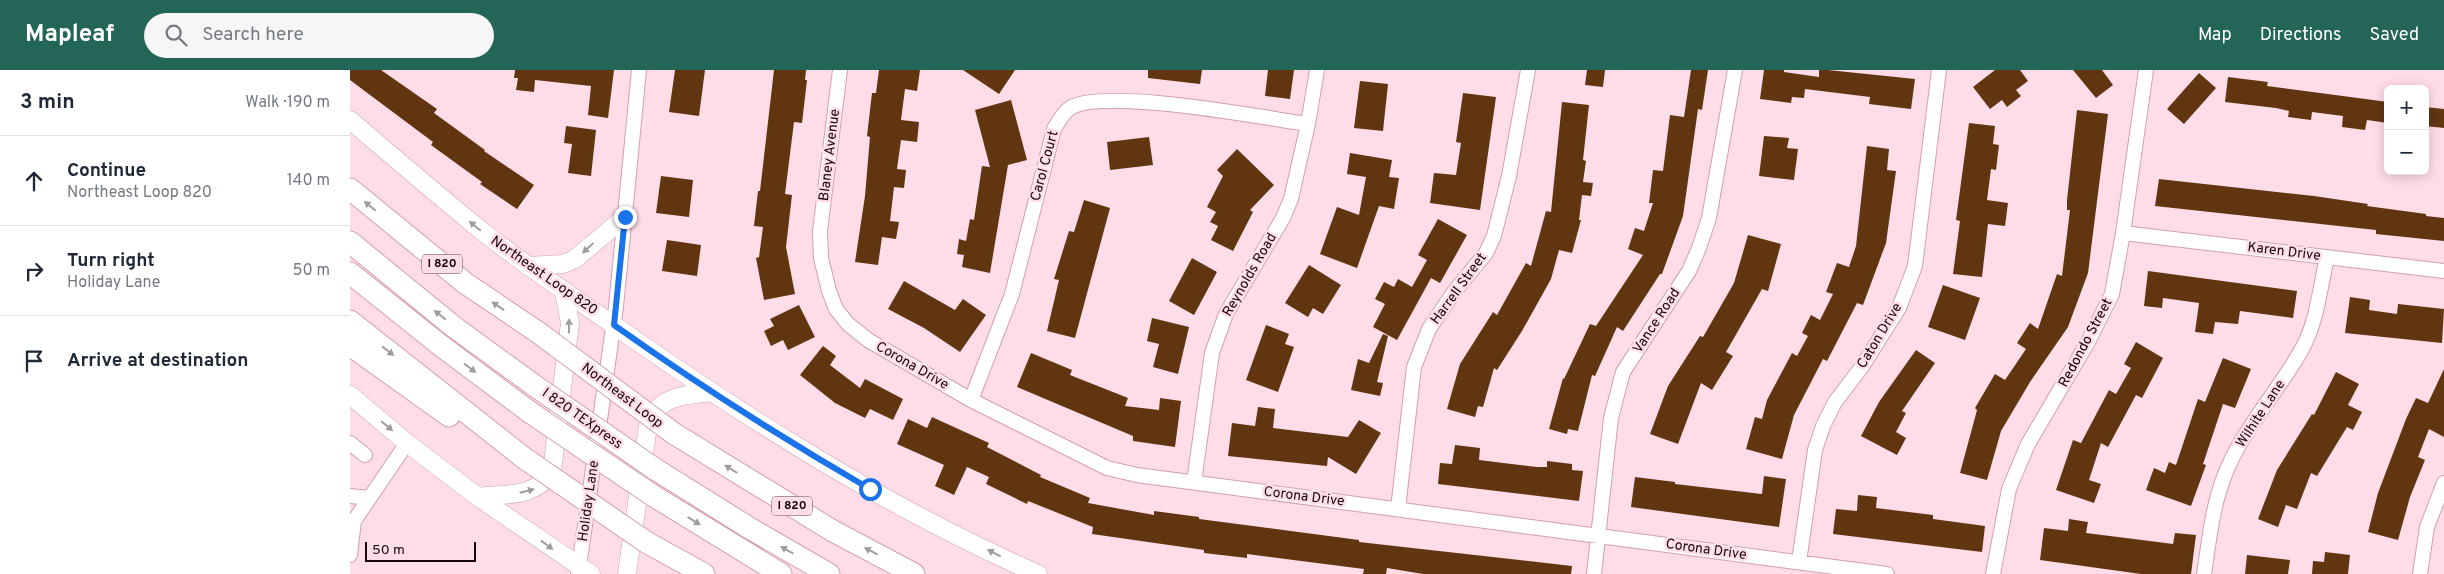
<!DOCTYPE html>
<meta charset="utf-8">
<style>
:root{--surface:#fff;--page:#f6f6f7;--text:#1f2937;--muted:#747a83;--line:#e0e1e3;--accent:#236657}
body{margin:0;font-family:Overpass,sans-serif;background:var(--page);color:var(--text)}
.controls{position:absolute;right:15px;top:15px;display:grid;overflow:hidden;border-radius:8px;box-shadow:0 2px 12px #0003}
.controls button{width:45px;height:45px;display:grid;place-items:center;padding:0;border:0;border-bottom:1px solid var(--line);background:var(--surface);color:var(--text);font:25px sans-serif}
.scale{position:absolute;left:15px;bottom:12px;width:111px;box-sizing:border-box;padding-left:5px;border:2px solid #17060d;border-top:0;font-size:14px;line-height:18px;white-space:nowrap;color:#17060d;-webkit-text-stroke:4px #fedce8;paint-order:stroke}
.stop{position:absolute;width:15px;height:15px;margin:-11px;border:4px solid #1a73e8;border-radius:50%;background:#fff}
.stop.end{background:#1a73e8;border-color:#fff;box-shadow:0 1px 5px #0008}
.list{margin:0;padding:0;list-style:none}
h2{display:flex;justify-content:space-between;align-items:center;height:65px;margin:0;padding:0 20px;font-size:21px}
h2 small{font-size:16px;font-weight:400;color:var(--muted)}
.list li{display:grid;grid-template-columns:32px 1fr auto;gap:15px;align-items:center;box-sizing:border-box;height:90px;padding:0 20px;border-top:1px solid var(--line)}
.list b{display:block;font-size:19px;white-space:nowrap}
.list p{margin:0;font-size:16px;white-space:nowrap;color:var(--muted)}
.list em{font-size:16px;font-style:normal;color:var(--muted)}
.icon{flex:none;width:28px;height:28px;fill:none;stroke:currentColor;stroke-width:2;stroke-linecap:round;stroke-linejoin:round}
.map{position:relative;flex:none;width:2094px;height:504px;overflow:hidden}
header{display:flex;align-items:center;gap:30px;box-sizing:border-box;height:70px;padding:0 25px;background:var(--accent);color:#fff}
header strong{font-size:24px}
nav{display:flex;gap:28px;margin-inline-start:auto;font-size:18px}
.search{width:350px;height:45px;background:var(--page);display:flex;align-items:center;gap:12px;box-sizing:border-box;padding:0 18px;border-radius:28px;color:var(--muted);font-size:19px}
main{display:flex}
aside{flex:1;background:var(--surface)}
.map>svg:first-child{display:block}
</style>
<header>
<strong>Mapleaf</strong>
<div class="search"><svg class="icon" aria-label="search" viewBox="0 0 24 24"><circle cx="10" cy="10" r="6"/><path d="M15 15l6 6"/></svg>Search here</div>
<nav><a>Map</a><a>Directions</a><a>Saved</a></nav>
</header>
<main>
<aside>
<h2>3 min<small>Walk · 190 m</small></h2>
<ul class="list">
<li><svg class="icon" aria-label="ahead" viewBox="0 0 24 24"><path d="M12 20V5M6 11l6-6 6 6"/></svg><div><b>Continue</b><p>Northeast Loop 820</p></div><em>140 m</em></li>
<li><svg class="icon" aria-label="right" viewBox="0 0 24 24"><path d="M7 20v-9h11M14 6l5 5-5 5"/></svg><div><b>Turn right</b><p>Holiday Lane</p></div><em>50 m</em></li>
<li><svg class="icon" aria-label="arrive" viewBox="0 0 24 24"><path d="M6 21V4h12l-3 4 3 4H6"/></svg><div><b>Arrive at destination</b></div></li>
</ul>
</aside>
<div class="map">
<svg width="2094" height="504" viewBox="0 0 2094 504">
<rect width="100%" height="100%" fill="#fedce8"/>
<path fill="#623511" d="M0,0H31L87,39L84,43L135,80L134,81L184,115L167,139L130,114L132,112L81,75L83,72L0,10Z
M165,0H264L258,48L238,45L241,16L185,10L184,22L166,20L168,8H164Z
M325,0H355L349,46L319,42Z
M424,0H456L455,10H457L452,53L444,52L435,124L442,125L436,177L445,224L414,230L406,188L409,187L413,157L404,156L408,121H410Z
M529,0H570L567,21L555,19L551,50L569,52L567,72L551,70L547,99L556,100L554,118L544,117L540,151L549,152L546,169L532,167L528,195L505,192L515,126L520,67L517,66L522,23H526Z
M613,0H665L649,24Z
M798,0H852L850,14L798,8Z
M918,0H944L940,29L915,26Z
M1237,0H1255L1253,17L1235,15Z
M1341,0H1358L1352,40L1348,39L1333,146L1312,204H1310L1273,261L1267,257L1245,306L1242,305L1228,361L1218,359L1217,364L1199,359L1213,308L1214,309L1240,254L1246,256L1293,185L1278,179L1285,158L1294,161L1303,133H1299L1303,100L1313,101L1320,45L1334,47Z
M1414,0H1434V2L1469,7V0H1478L1565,9L1561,39L1519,34L1520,27L1455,19L1454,28L1442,27L1441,33L1410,29Z
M1645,0H1670L1678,11L1666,20L1671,26L1657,37L1652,30L1640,39L1623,17Z
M1723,0H1752L1763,15L1746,28Z
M1849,3L1866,18L1834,54L1817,39Z
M1878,7L1918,12L1917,16L2038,32V53L2017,50L2015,60L1992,57L1993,46L1962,42L1961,50L1938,47L1939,41L1926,38L1875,32Z
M1010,11L1038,14L1033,61L1004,58Z
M1113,23L1146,27L1130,140L1080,133L1084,103L1106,105L1111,73L1106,72Z
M661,30L677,90L658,95L640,203L612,197L614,185L607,184L609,169L616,171L620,149L624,150L632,96L640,97L625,40Z
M1212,32L1239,35L1233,90L1236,91L1233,112L1243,113L1241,126L1232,125L1229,150H1231L1222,183L1209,180L1201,209L1172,261L1147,300L1144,298L1133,337L1128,336L1125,347L1097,339L1110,294L1143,242L1147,245L1176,193L1181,196L1196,141L1201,142Z
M2075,37L2094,39V58L2075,56Z
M1727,40L1758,44L1738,203L1718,257L1680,312L1651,361L1637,410L1610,403L1627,340L1625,338L1645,304L1655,310L1676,279L1667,273L1680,253L1688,259L1707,204L1712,206L1720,140H1717V130Z
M1619,53L1645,56L1643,74L1649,75L1646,100L1641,99L1637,130L1658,133L1655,156L1638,154L1632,207L1603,204L1610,151L1606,150Z
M216,56L246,60L241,106L218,103L222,74L214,73Z
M1414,66L1439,68L1437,78L1448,79L1444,110L1409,106Z
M799,67L803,95L760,100L757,72Z
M1517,76L1539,79L1537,100L1546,101L1536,173L1513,235L1507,233L1477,291L1473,289L1444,345L1432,389L1396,379L1405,347L1412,349L1417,330L1442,283L1447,286L1458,266L1452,263L1461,245L1470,250L1483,224L1476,222L1487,193L1499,197L1506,176Z
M887,79L924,115L900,140L903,142L883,181L861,170L868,156L860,152L866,142L857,137L873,106L867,100Z
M1000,83L1042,90L1039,107L1049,108L1044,139L1029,136L1007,198L970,184L987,137L1009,145L1016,107L997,104Z
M311,106L343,110L339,147L306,143Z
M1809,109L1964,126L2018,134L2017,136L2076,144V146L2094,148V171L2026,164V160L1805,136Z
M734,130L760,138L725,268L697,261L709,210L704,209L719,161L724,162Z
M1088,149L1117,165L1090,213L1081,208L1047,270L1023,257L1035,234L1025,229L1034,212L1044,217L1048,209L1062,217L1077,190L1068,185Z
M1398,165L1431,174L1418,221L1412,219L1376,282L1383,286L1362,320L1351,313L1328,374L1300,364L1318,316L1350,266L1353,267L1384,213Z
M317,170L351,175L347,206L312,201Z
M842,188L867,202L844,245L819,231Z
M959,195L991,215L973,244L963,238L958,247L935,233Z
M1798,201L1947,221L1943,248L1890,241L1888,254L1865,252L1863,264L1845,262L1849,233L1813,228L1812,238L1794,236Z
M554,211L605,240L613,229L636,245L610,282L574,258L538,239Z
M1593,215L1630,228L1615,270L1578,257Z
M2000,227L2020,230L2019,240L2047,244L2048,234L2094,239L2092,273L1995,263Z
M449,235L465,267L438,280L433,270L421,276L414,261L424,256L420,249Z
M802,248L839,257L828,304L803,297L809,274L797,271Z
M916,255L939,264L935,274L944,277L928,322L896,310Z
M1033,264L1038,266L1027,312L1033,313L1030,326L1001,320L1008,289L1019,293Z
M1786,272L1813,288L1792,328L1786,325L1758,377L1751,373L1739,410L1751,414L1744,433L1706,420L1723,370L1731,373L1759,320L1766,324L1781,298L1774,294Z
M473,276L486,286L480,295L510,318L515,309L553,329L543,350L520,339L515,348L485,333L450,305Z
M1566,280L1585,293L1552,341L1556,343L1546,362L1556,368L1547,385L1511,366L1529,332Z
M681,283L722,300L720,305L778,328L775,336L809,340L810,328L831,331L825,377L783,371V366L667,317Z
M1873,288L1901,299L1885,338L1873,334L1853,394L1856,395L1841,436L1796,420L1804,398L1815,403L1819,392L1826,395L1848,329L1855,332Z
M2094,299V367L2079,359L2068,387L2075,390L2060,427L2048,470L2018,462L2028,423L2056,349L2066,328L2078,333Z
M1986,302L2009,314L1998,335L2012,342L2003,360L1997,357L1967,406L1961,403L1947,439L1936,435L1928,457L1908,449L1927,400L1962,344L1964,345Z
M908,337L925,339L923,358L998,367L1009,350L1031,363L1006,404L978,387L977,396L878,386L882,353L905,356Z
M582,347L639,373L637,377L691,405L690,407L740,428L738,433L804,445V441L849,447V449L1009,470V472L1222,496L1221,504H1073L1037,498L1036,504H1013L1014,499L897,484V488L854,483V480L742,464L743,457L678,431L677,434L636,414L639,407L617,397L604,425L585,416L594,395L547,374L558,349L577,358Z
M1105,375L1130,378L1129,390L1187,397H1197V391L1222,394V400L1233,401L1229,431L1088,414L1090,393L1102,394Z
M1414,406L1436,409L1429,457L1281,437L1285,407L1325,412V414L1412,424Z
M1508,425L1527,427L1526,438L1583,445V449L1635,456L1632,482L1483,464L1486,439L1507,441Z
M1719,449L1738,452L1736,463L1792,470L1823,474L1825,463L1846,465L1841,504H1791L1690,490L1694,458L1718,461Z
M1975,482L2000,485L1998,504H1962L1963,491L1974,492Z
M1897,485L1940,490L1938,504H1895Z"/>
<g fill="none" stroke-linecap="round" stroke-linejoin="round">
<g stroke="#d49eb2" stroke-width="16">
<path id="minor" d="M490,0L470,161L471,188L479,221L486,239L498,254L518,270L621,330L757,398L787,405L1537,504
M1773,163L2094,201
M621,330L662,224L704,59C708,52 713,43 720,38C753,17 914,48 958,54
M0,373L15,385
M844,412L862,283L876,244L933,148L941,129L958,54L967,0
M0,426L19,428
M1048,439L1064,297L1079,259L1104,222L1136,183L1144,166L1159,106L1178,0
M0,485L4,451L57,373
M1449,492L1465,380L1473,356L1485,332L1511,298L1549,238L1565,196L1589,0
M228,504L266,237L289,0
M1244,504L1261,348L1273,302L1339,201L1349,178L1359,148L1385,0
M1643,504L1659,419L1678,374L1738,272L1762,224L1773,163L1796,0
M1854,504C1859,472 1862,438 1874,407C1891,361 1928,322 1952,279C1967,252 1970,218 1977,187
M2070,504L2077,457L2094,413"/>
</g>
<g stroke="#d49eb2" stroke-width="19">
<path id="major" d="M0,50C42,86 84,122 127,157C171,193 219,224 265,256C399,350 538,438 688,504
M177,196L213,194L225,189L275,147
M0,325L57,373L128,427L241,504
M128,427C158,423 184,429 202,401L220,253L214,222
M277,504L299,349C316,324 333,326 361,322"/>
</g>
<g stroke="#d49eb2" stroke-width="23">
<path id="highway" d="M0,119L115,213L189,263
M0,172L104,257L185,316
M0,203L90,275L181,343
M0,251L174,388
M0,275L99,346
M323,363L483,461L564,504
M305,399L401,459L479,504
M302,425L431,504
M296,472L354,504"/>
</g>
<use href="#minor" stroke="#fff" stroke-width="14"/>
<use href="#major" stroke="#fff" stroke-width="18"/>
<use href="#highway" stroke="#fff" stroke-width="21"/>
<g stroke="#d49eb2" stroke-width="23" stroke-linecap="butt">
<path id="highway-bridge" d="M189,263L323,363
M185,316L305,399
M181,343L302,425
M174,388L296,472"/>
</g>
<use href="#highway-bridge" stroke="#fff" stroke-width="21"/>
</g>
<defs><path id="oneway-solid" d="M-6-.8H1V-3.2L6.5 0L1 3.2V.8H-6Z" transform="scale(1.25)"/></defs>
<g fill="#a29b9e">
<use href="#oneway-solid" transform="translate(20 136) rotate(-141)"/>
<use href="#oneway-solid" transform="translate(125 156) rotate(-141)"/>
<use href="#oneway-solid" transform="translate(238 178) rotate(137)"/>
<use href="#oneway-solid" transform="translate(148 236) rotate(-146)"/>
<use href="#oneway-solid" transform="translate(90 245) rotate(-141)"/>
<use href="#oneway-solid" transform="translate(219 256) rotate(-89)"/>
<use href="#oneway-solid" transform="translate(38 281) rotate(38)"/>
<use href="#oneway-solid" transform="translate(120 298) rotate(37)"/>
<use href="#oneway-solid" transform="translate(37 356) rotate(40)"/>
<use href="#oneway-solid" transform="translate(381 399) rotate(-148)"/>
<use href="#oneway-solid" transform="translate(177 421) rotate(-14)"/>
<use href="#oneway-solid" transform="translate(344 451) rotate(32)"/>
<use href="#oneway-solid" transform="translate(197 475) rotate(36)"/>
<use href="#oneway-solid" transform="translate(437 480) rotate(-150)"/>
<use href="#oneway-solid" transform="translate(521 481) rotate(-152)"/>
<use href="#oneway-solid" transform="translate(644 483) rotate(-153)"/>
</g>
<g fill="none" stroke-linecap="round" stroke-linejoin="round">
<path stroke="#1a73e8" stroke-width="6" d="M275,147L264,255C347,314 432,368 520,419"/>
</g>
<g text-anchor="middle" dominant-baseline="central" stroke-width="5" stroke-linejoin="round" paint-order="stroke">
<g fill="#fedce8" stroke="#5c464f" stroke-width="1">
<rect x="72" y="184.5" width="40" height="19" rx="4"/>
<rect x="422" y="426.5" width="40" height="19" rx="4"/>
</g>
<g font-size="12" font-weight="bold" fill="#17060d">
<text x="92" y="194">I 820</text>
<text x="442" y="436">I 820</text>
</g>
<g font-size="14" fill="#17060d" stroke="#fedce8">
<text transform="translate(480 85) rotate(-83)">Blaney Avenue</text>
<text transform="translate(695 96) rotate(-75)">Carol Court</text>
<text transform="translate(1934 182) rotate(7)">Karen Drive</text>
<text transform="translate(900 205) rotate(-60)">Reynolds Road</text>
<text transform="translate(194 206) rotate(35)">Northeast Loop 820</text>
<text transform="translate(1109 219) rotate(-54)">Harrell Street</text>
<text transform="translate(1307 251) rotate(-57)">Vance Road</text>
<text transform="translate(1530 266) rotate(-59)">Caton Drive</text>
<text transform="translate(1736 273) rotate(-62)">Redondo Street</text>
<text transform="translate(562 296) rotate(30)">Corona Drive</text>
<text transform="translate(272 326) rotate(37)">Northeast Loop</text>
<text transform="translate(1911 344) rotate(-57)">Wilhite Lane</text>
<text transform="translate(232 349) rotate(35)">I 820 TEXpress</text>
<text transform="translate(954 427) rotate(7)">Corona Drive</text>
<text transform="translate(239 431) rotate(-82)">Holiday Lane</text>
<text transform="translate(1356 480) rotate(8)">Corona Drive</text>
</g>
</g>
</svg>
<div class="controls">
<button>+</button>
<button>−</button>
</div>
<div class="scale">50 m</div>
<div class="stop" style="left:520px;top:419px"></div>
<div class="stop end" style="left:275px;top:147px"></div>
</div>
</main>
